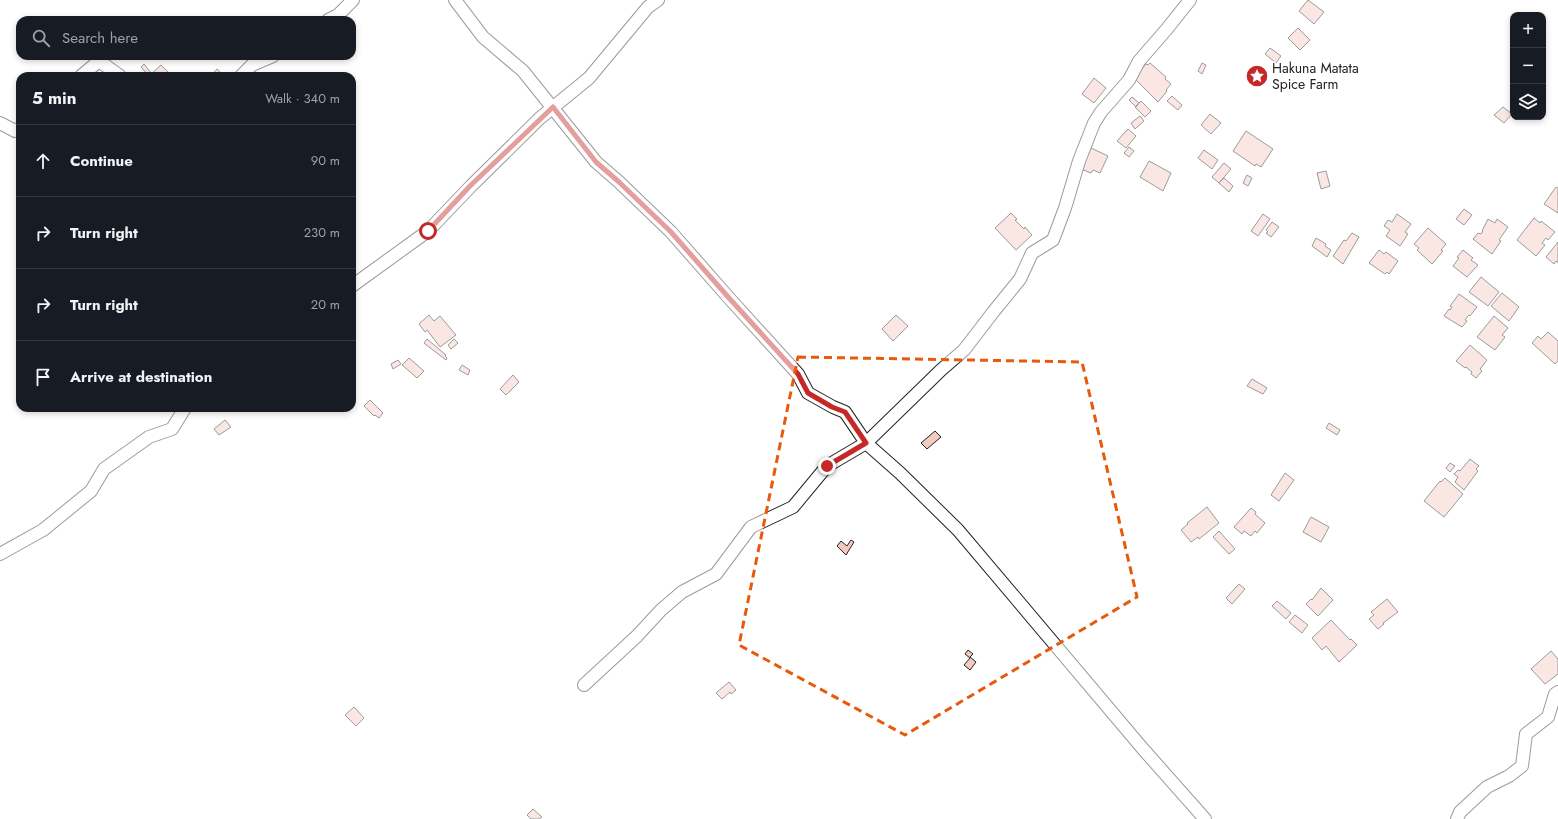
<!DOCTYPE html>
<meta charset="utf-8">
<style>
:root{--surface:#171b24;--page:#242831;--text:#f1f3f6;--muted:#9ea1a6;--line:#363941}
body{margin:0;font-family:Jost,sans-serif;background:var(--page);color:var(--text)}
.controls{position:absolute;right:12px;top:12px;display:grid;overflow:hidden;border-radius:8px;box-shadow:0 2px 6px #0003}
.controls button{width:36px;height:36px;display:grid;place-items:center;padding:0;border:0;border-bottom:1px solid var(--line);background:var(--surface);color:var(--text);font:20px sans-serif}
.stop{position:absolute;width:12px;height:12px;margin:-9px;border:3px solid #c62828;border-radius:50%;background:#fff}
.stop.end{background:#c62828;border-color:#fff;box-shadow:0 1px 4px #0008}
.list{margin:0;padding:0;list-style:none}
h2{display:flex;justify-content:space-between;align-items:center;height:52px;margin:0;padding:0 16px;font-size:17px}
h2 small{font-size:13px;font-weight:400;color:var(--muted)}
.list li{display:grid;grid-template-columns:26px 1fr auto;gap:12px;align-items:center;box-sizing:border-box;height:72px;padding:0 16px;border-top:1px solid var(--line)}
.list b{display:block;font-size:15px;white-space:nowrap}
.list em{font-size:13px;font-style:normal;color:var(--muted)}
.icon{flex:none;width:22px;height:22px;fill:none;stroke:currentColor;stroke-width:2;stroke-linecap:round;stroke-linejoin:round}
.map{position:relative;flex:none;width:1558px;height:819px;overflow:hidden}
.search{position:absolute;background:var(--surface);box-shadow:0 2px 6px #0003;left:16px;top:16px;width:340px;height:44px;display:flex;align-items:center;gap:10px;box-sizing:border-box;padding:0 14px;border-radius:12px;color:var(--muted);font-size:15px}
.panel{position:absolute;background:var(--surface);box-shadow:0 2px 6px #0003;left:16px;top:72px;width:340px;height:340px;border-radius:12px}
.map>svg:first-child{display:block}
</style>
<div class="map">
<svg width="1558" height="819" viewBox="0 0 1558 819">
<rect width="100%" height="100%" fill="#fff"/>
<path fill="#f3c9c0" stroke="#222" d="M1308,0L1324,12L1314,24L1299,11Z
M1298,28L1310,40L1300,50L1288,38Z
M1270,48L1281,56L1276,63L1265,54Z
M1150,63L1166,77L1165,79L1171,84L1166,90L1167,91L1158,102L1135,79L1140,74L1138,73L1146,64L1148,65Z
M1202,63L1206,65L1202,74L1198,71Z
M144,64L151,73L148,75L141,67Z
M161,65L168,72L165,76H149Z
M217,69L224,76H211Z
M1094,78L1106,88L1094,103L1082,94Z
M1172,96L1182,105L1178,110L1167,101Z
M1132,97L1139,103L1136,107L1129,100Z
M1141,101L1151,111L1145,117L1135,107Z
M1503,107L1512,114L1504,123L1494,115Z
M1210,114L1221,123L1211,134L1201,125Z
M1140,116L1144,121L1135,129L1131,123Z
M1128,129L1136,136L1126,148L1117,141Z
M1246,131L1273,149L1261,167L1256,164L1255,166L1233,151Z
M1129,147L1134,151L1129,157L1124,153Z
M1091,148L1108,156L1100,173L1093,170L1091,173L1081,169Z
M1204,150L1218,160L1212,169L1198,158Z
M1149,161L1171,173L1163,191L1140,177Z
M1224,163L1231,169L1219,183L1212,177Z
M1326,171L1330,186L1321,189L1317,173Z
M1247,175L1252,178L1248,186L1243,183Z
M1224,178L1233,186L1229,192L1219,183Z
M1556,187L1558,188V213L1544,204Z
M1464,209L1472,215L1464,225L1456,219Z
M1011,213L1017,219L1015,220L1024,229L1025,227L1032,235L1016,250L995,228Z
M1263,214L1270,219L1258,236L1251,231Z
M1397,214L1411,224L1405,232L1408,234L1400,246L1386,236L1390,230L1384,226L1388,220L1392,222Z
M1534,218L1540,223L1541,221L1555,232L1548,240L1546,238L1542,243L1545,245L1536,256L1517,240Z
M1488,219L1495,223L1497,219L1508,227L1499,240L1501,241L1492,254L1473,239L1478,233L1481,234L1483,231H1482Z
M1272,222L1279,227L1271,237L1266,233L1268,232L1266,230Z
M1428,228L1446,244L1441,250L1443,251L1432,264L1417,250L1419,248L1414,244Z
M1352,233L1359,237L1343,264L1333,256L1344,240L1346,241Z
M1316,238L1326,244L1325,246L1331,250L1327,257L1312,246Z
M1558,242V263L1556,261L1554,264L1546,257Z
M1379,250L1384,254L1386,252L1398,261L1389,274L1387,272L1385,274L1369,263Z
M1463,250L1473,258L1471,260L1478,265L1467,277L1453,266L1459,258L1457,257Z
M1481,277L1499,292L1488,306L1469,292Z
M1502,293L1519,307L1509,321L1491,306Z
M1459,294L1477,307L1470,316L1469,315L1465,320L1467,321L1462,327L1444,316L1449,309L1450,310L1452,307L1450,306Z
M429,315L434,321L440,316L456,335L440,347L427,330L425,332L419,324Z
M896,315L908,326L893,341L882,329Z
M1494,316L1508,328L1502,335L1505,337L1495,350L1477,337Z
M1548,332L1558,341V361L1555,364L1532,343L1538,336L1541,339Z
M427,339L446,355L445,356L447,358L446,360L425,344L424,343Z
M454,339L458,343L451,349L448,345Z
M1470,345L1487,360L1480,369L1482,371L1476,378L1471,374L1472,372L1466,367L1465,368L1456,361Z
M409,358L424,371L417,378L402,365Z
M398,360L401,364L393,369L391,364Z
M462,365L470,370L468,375L459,370Z
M513,375L519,382L506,395L500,389Z
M1252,379L1267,388L1263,394L1247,386Z
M370,400L383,413L379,418L375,415L374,416L364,406Z
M225,420L231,427L219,435L214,429Z
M1329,423L1340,430L1337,435L1326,428Z
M935,431L941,437L927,449L921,443Z
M1470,459L1479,466L1476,469L1478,471L1464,490L1455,482L1458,477L1454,474L1458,470L1460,471Z
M1450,463L1455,466L1450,472L1446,468Z
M1285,473L1294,480L1279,501L1271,495Z
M1445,478L1463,494L1444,517L1424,501L1440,481L1441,482Z
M1207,507L1219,523L1199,539L1198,537L1191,542L1181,530L1188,524L1187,523Z
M1251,508L1256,512L1255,514L1265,523L1257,533L1255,531L1251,536L1244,531L1242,534L1234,527Z
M1311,517L1329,527L1321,542L1303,532Z
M1219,531L1235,549L1229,554L1213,537Z
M851,540L854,542L846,555L837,546L841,541L847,546Z
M1239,584L1245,589L1232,604L1226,598Z
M1321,588L1333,600L1318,616L1306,604L1311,599L1312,600Z
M1387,599L1398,612L1383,623L1384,624L1378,629L1369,619L1374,615L1371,612Z
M1277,601L1291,613L1286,619L1272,606Z
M1295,615L1308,625L1302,633L1289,622Z
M1331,620L1350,640L1351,639L1357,645L1339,662L1326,646L1322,650L1312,638Z
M968,650L973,654L970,657L976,662L970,670L964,665L970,658L965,654Z
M1551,651L1558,659V674L1545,684L1531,669Z
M729,682L736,690L731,694L730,692L722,699L716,693Z
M354,707L364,718L356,726L345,715Z
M533,809L542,817L539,819H531L527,815Z"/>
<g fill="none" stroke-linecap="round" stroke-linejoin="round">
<g stroke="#222" stroke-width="14">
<path id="street" d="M455,0L483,37L523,71L596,162L619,182L671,232L729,298L798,374L808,393L833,407L845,412L866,443L900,473L958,530L1143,749L1205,819
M328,20L338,15L353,0
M81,76L99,61L120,76
M241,76L252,65L273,56
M0,123L15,131L20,128
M352,286L428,231L471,186L540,118L589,78L648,7L658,0
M0,554L43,530L91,491L104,469L149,437L172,429L185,408
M584,685L637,636L661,610L682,592L716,574L751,527L793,507L827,466L866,443L941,370L964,350L994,311L1020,279L1032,253L1053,240L1065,208L1079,161L1094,123L1101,112L1129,80L1139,61L1166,30L1190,0
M1457,819L1460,812L1487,787L1509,776L1522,766L1526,734L1548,717L1555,694L1558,692"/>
</g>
<use href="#street" stroke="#fff" stroke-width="12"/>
</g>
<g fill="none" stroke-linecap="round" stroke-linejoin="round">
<path stroke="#c62828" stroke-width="5" d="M428,231L470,186L553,107L596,162L619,182L671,232L729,298L798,374L808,393L832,407L845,412L866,443L827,466"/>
</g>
<path d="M0 0H1558V819H0ZM798,357L1082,362L1137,597L905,735L739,645Z" fill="#fff" fill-opacity=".55" fill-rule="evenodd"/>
<path fill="none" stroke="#e8590c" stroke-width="3" stroke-dasharray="8 5" stroke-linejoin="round" d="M798,357L1082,362L1137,597L905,735L739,645Z"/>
<defs>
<g id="sight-disc" transform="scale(1.15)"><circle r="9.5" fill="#c62828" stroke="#fff"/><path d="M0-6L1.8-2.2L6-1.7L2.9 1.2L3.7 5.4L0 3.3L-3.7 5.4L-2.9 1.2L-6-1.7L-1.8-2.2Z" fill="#fff"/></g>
</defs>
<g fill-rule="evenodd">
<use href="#sight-disc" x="1257" y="76"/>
</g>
<g text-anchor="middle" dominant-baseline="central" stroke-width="3" stroke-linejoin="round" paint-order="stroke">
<g font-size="14" fill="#222" stroke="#fff" text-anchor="start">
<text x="1272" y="68">Hakuna Matata<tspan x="1272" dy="16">Spice Farm</tspan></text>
</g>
</g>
</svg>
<div class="controls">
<button>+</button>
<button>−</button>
<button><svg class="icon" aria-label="layers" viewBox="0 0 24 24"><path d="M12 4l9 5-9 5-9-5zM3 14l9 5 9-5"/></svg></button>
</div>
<div class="stop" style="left:428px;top:231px"></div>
<div class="stop end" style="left:827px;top:466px"></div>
<div class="search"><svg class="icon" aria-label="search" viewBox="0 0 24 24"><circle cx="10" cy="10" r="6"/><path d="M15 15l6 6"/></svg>Search here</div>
<section class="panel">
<h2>5 min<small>Walk · 340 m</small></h2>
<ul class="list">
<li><svg class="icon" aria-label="ahead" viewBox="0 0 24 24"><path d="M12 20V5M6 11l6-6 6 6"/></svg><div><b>Continue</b></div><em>90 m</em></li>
<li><svg class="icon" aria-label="right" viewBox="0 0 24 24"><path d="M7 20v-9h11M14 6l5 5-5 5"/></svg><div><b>Turn right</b></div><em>230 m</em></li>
<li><svg class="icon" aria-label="right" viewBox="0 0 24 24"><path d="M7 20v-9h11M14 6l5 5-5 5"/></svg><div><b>Turn right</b></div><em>20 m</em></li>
<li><svg class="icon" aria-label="arrive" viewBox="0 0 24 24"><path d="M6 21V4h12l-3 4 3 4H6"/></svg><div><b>Arrive at destination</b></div></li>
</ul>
</section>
</div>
